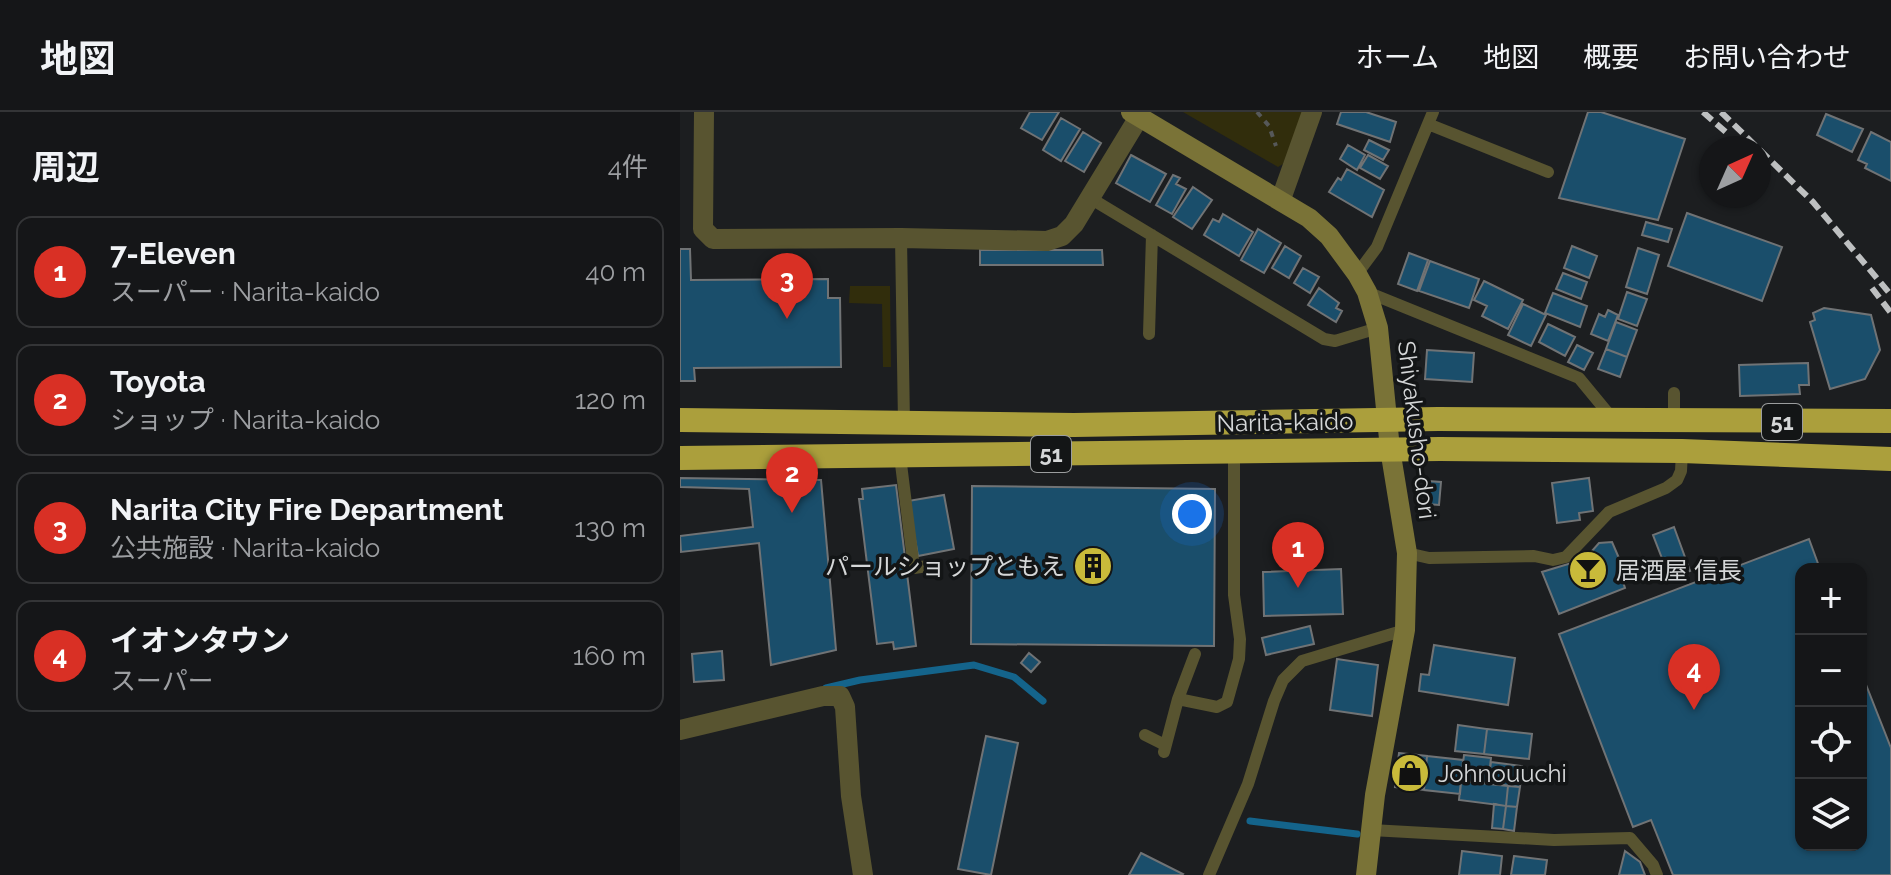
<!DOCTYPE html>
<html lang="ja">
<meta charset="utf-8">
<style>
:root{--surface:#151618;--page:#222325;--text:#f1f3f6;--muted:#9d9fa2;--line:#343537;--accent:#d93025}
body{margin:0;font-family:Raleway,"Noto Sans JP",sans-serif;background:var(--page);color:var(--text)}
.controls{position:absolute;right:24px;bottom:24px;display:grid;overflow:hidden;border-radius:16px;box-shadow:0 2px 6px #0004}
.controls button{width:72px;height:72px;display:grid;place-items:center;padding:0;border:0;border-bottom:2px solid var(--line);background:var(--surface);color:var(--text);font:40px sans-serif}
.compass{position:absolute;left:1019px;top:24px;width:72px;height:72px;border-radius:50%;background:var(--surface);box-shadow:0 2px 6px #0004;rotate:45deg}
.you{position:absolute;left:512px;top:402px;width:28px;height:28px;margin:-20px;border:6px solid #fff;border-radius:50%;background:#1a73e8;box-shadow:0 0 0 12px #1a73e833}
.badge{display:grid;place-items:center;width:52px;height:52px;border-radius:50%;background:var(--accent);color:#fff;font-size:26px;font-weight:700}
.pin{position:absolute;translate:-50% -66px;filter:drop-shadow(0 2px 4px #0008)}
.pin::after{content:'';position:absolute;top:42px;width:28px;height:24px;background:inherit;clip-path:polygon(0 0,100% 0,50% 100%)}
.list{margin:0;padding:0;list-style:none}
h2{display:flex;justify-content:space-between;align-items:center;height:104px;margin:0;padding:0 32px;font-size:34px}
h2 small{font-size:26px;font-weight:400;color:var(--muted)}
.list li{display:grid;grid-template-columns:52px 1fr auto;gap:24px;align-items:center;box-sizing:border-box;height:112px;margin:0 16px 16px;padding:0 16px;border:2px solid var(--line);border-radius:16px}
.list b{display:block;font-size:30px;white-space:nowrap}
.list p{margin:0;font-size:26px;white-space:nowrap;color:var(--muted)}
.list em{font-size:26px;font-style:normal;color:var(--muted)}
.icon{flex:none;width:44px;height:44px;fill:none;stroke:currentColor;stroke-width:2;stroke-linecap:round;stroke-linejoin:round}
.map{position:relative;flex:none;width:1211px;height:763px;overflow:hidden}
header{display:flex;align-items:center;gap:48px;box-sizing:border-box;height:112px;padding:0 40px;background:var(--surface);border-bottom:2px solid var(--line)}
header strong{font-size:38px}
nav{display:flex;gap:44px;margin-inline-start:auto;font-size:28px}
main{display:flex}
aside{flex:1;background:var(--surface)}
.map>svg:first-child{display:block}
</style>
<header>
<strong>地図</strong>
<nav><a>ホーム</a><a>地図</a><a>概要</a><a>お問い合わせ</a></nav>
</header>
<main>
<aside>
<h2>周辺<small>4件</small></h2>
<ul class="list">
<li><span class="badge">1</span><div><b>7-Eleven</b><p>スーパー · Narita-kaido</p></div><em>40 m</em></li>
<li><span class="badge">2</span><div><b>Toyota</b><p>ショップ · Narita-kaido</p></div><em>120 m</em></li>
<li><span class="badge">3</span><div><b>Narita City Fire Department</b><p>公共施設 · Narita-kaido</p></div><em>130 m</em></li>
<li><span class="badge">4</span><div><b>イオンタウン</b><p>スーパー</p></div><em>160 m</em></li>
</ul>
</aside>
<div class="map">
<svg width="1211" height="763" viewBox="0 0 1211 763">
<rect width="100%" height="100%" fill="#1c1e20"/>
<path fill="#312d0c" d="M503,0H623L603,52L598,55Z
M170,174H210L211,255H203L202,192L169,191Z"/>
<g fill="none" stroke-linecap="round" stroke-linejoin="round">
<path stroke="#14648b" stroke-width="7" d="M146,576L180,568L294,553L334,565L363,589
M570,709L677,722"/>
</g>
<path fill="#1a4e6b" stroke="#707375" stroke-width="2" d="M350,0H379L362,28L341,16Z
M661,0H686L716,10L710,30L657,12Z
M908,0H921L1005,27L978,108L879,86Z
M1146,2L1183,17L1172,40L1137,23Z
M381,6L400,17L381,49L363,38Z
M403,20L421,31L404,60L385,49Z
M1191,20L1211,30V69L1185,56L1187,52L1178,48Z
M689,28L709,38L703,48L684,38Z
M668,33L685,43L677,58L660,47Z
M451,43L486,62L470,90L436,71Z
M688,43L708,54L700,67L680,56Z
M667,57L704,78L692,105L649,80L658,66L661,68Z
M493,63L500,66L496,72L506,77L492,102L476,93Z
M513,75L532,88L512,117L493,105Z
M1007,101L1102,135L1082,189L988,154Z
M543,102L573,120L559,144L524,123L533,107L539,110Z
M966,110L992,117L988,130L962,123Z
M578,117L601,131L584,161L561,148Z
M605,134L621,144L609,166L592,156Z
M892,134L917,144L909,166L884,156Z
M958,136L979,143L967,182L946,175Z
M0,137H10L11,168L148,167V186H160L161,255L14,256L15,269H0Z
M300,138H422L423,153H300Z
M729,141L748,148L737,179L718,172Z
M750,149L799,167L789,196L739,179Z
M623,156L639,165L630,181L614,171Z
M883,161L907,170L901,187L876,177Z
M804,169L843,188L828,217L802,204L807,194L794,188Z
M639,176L659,191L656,196L662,199L656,210L628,193Z
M947,180L967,187L957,214L938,207Z
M873,181L907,194L900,215L865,201Z
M843,192L866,203L851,234L828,223Z
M1144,196L1191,203L1200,238L1185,267L1150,277L1130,210L1135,208L1133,201Z
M928,198L938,203L928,229L911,222L919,202L925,205Z
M936,210L957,218L947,245L926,237Z
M868,212L895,225L885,244L859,230Z
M897,233L913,241L904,258L888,250Z
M926,237L947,245L940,265L918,257Z
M747,238L794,241L792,270L745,267Z
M1128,251L1129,273H1119L1120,282L1060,284L1059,253Z
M0,366L141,368L156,538L91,553L79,431L1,440L0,424L73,415L69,377L0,375Z
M909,366L913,399L899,401L900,408L877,411L872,371Z
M748,369L761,370L759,393L747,392Z
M216,373L236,534L214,537L213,530L197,532L179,387H183L182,377Z
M292,374L535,377L534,534L291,532Z
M264,383L274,437L238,444L228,389Z
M994,415L1010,459L990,467L973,423Z
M1129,427L1140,457H1121V733H1181V560L1211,636V763H993L971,708L953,715L879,522Z
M932,430L945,460L941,464L945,476L879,502L862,460L905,447L919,431Z
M661,457L663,502L584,504L583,460Z
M630,514L634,532L586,543L582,526Z
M754,533L835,546L828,593L739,579L741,562L749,563Z
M42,539L44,568L14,570L12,542Z
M349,541L360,550L351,560L341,551Z
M657,547L698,553L692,604L650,598Z
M778,613L807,617L804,642L775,639Z
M807,617L852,622L849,647L804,642Z
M306,624L338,631L311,763L278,757Z
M719,641L747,644L744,678L715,675Z
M784,643L811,646L808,671L781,669Z
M747,644L783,648L780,682L744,678Z
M811,650L842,654L840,675L808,671Z
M781,669L828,674L826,694L779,688Z
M828,674L840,675L837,695L826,694Z
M814,692L826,694L823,717L812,716Z
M826,694L837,695L834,719L823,717Z
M782,739L822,744L820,763H779Z
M945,739L960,750L965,763H939Z
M461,741L503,762L502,763H449Z
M834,744L867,748L865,763H831Z"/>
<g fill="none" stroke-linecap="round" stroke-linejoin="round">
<path stroke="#565859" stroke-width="4" stroke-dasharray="6 6" stroke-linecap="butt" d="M577,0L589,14L596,34"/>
<path stroke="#585430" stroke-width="12" d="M748,12L868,60
M410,86L644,227L655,229L698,216
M221,126L224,311
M677,162L697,135L753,0
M687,180L899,266L932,306
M469,222L472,123
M994,307V281
M220,344L234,456L255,453
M727,441L749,446L854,444L873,448L886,445L929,400L986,376L997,368L1001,359L1002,339
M498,587L537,595L547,590L559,547L560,527L554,483V339
M465,623L485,633
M484,640L498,587L515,542
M691,718L874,728L950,726L973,753L977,763
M529,763L568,672L594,589L603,568L622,549L725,518"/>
<path stroke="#585430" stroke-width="20" d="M24,0L23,117L33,127L221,126L367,129L382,124L394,112L459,5
M601,87L632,0
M0,618L143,584H160L165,595L171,684L183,763"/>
<path stroke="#7a7337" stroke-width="20" d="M451,0L629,106L649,124L677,162L687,180L698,216L710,337L727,441L725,518L695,683L686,763"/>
<path stroke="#ab9f3c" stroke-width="24" d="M0,308L394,313L758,307L1211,309
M0,346L760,337L1002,339L1211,347"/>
<path stroke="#bec0c1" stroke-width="6" stroke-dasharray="12 6" stroke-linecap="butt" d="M1023,0L1048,22
M1041,0L1133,90L1211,183
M1192,176L1211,201"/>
</g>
<defs>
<g id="building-disc" transform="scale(2)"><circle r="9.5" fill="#c9ba3a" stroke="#131516"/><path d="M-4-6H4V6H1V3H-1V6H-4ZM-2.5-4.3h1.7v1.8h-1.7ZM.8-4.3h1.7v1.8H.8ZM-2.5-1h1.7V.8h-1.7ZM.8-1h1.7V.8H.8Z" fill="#111"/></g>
<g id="bar-disc" transform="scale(2)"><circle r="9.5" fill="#c9ba3a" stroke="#131516"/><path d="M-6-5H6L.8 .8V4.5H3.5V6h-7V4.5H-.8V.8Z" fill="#111"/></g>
<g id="shop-disc" transform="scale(2)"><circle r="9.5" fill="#c9ba3a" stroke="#131516"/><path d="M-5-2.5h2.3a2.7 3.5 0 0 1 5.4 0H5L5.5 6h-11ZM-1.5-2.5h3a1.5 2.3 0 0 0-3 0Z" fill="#111"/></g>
</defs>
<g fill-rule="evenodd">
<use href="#building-disc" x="413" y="454"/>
<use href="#bar-disc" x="908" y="458"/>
<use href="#shop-disc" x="730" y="661"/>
</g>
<g text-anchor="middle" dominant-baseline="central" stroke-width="7" stroke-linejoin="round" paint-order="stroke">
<g fill="#131516" stroke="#9b9d9e" stroke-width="2">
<rect x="1082" y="292" width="40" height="36" rx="6"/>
<rect x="351" y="324" width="40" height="36" rx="6"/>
</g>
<g font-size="22" font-weight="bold" fill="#d5d7d8">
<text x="1102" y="310">51</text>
<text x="371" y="342">51</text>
</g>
<g font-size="24" fill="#d5d7d8" stroke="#131516">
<text transform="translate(605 310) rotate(-1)">Narita-kaido</text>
<text transform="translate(737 318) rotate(83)">Shiyakusho-dori</text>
</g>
<g font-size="24" fill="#d5d7d8" stroke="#131516" text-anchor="start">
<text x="385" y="454" text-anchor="end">パールショップともえ</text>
<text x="936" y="458">居酒屋 信長</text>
<text x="758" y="661">Johnouuchi</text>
</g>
</g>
</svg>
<div class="controls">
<button>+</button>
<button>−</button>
<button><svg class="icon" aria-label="locate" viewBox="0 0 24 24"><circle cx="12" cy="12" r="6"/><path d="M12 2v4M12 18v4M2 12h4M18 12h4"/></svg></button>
<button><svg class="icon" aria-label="layers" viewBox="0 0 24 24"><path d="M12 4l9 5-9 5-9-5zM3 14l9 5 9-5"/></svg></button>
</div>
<svg class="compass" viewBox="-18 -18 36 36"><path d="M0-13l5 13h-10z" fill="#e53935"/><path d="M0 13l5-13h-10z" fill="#9d9fa2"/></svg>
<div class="you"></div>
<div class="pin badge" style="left:618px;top:476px">1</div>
<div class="pin badge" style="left:112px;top:401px">2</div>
<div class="pin badge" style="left:107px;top:207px">3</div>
<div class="pin badge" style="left:1014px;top:598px">4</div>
</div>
</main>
